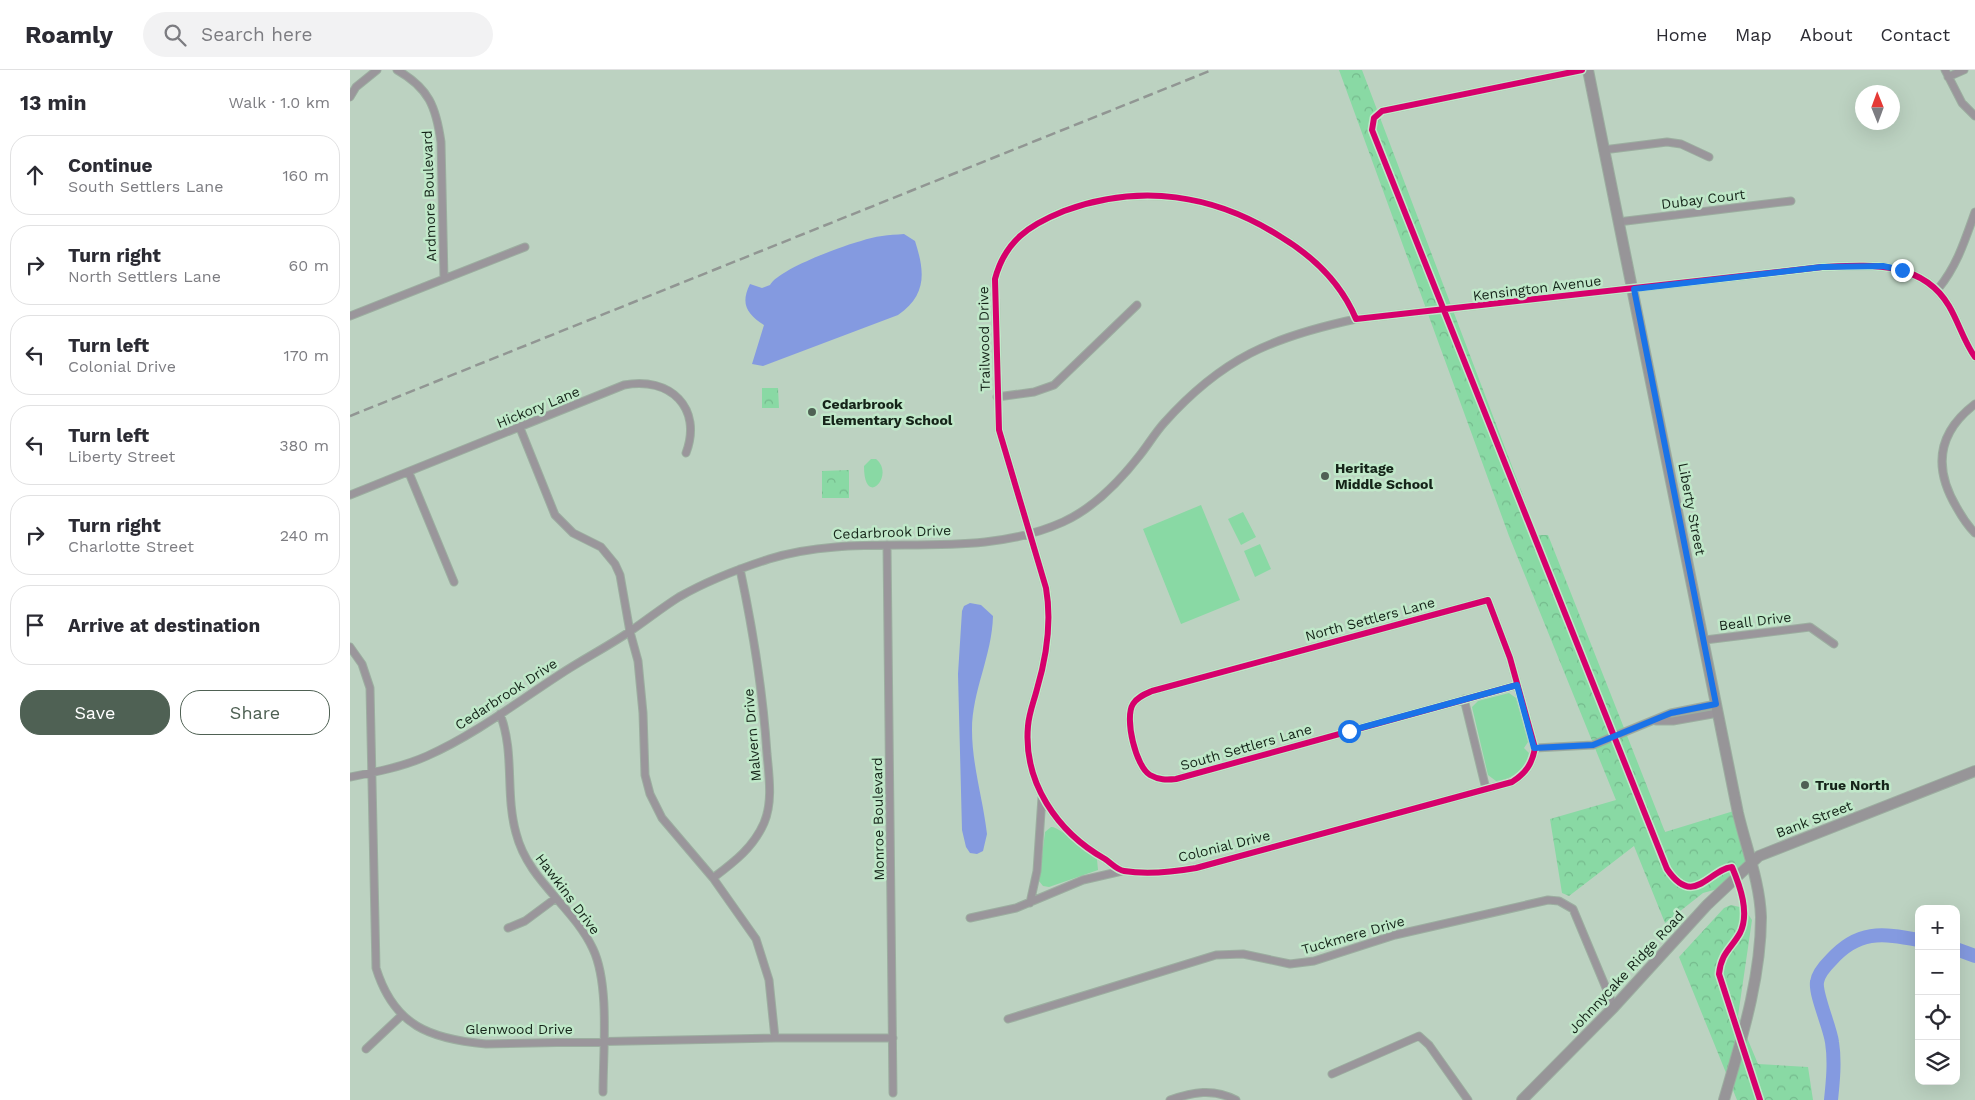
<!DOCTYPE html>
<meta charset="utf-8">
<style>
:root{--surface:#fff;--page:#f2f2f3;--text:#2b2b33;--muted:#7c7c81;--line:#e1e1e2;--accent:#4f6154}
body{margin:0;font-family:"Work Sans",sans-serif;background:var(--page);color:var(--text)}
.controls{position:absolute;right:15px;bottom:15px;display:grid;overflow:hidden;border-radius:10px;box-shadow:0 5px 20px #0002}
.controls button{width:45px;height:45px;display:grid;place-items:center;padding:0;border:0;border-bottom:1px solid var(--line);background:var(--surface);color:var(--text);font:25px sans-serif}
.compass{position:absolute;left:1505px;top:15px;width:45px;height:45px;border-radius:50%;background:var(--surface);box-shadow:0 5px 20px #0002;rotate:359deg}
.stop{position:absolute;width:15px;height:15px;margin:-11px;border:4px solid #1a73e8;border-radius:50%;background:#fff}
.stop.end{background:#1a73e8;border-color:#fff;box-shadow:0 1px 5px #0008}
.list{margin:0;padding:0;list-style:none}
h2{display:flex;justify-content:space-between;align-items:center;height:65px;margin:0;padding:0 20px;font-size:21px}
h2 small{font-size:16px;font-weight:400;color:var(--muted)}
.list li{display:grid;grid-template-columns:32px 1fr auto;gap:15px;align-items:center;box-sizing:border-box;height:80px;margin:0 10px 10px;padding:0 10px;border:1px solid var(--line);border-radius:20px}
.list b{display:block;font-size:19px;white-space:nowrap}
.list p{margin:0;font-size:16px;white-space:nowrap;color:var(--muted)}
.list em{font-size:16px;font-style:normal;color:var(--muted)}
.actions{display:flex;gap:10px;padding:15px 20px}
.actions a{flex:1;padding:11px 0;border:1px solid var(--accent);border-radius:20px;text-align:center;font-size:18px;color:var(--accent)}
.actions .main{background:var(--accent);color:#fff}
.icon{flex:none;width:28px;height:28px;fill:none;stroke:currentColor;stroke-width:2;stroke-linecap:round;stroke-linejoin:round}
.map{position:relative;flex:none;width:1625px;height:1030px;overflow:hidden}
header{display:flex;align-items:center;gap:30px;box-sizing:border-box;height:70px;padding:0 25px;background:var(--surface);border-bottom:1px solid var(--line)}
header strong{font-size:24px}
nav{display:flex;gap:28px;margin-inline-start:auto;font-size:18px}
.search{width:350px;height:45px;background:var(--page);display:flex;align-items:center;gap:12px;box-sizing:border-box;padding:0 18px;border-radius:28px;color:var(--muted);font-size:19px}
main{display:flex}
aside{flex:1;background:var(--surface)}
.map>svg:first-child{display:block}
</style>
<header>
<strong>Roamly</strong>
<div class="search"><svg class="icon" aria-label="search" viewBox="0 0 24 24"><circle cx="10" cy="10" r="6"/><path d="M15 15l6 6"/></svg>Search here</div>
<nav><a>Home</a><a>Map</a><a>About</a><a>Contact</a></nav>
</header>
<main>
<aside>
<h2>13 min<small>Walk · 1.0 km</small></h2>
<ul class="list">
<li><svg class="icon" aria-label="ahead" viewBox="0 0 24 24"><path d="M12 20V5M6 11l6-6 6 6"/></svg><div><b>Continue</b><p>South Settlers Lane</p></div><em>160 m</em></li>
<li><svg class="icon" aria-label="right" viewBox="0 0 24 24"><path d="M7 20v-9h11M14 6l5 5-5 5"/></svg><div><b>Turn right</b><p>North Settlers Lane</p></div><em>60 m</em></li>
<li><svg class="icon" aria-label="left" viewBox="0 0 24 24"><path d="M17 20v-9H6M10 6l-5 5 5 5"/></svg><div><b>Turn left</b><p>Colonial Drive</p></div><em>170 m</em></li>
<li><svg class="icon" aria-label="left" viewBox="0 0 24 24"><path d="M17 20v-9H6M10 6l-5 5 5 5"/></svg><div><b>Turn left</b><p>Liberty Street</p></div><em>380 m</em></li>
<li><svg class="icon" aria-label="right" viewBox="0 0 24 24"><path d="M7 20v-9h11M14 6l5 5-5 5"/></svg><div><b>Turn right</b><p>Charlotte Street</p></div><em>240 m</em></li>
<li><svg class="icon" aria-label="arrive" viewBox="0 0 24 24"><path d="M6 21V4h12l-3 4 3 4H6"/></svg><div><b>Arrive at destination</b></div></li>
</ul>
<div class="actions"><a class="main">Save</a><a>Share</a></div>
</aside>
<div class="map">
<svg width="1625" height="1030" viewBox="0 0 1625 1030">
<defs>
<pattern id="forest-crowns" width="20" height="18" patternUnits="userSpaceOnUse" patternTransform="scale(1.25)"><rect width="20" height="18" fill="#89d9a4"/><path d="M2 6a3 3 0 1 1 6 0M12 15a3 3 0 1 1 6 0" fill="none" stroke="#75ba8d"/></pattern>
</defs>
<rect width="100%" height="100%" fill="#bcd2c1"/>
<path fill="#89d9a4" d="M521,389H526C546,405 514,440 514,396Z
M851,435L890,530L831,554L793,459Z
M893,442L906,467L891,475L878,449Z
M910,474L921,499L905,507L894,481Z
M1159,623L1166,628L1178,672L1174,678L1179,683C1175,700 1163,709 1146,711L1138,705L1122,637L1128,631Z
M701,757C710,756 736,783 747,789L748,800L699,817L693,816L689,811L695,762Z"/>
<path fill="url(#forest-crowns)" d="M989,0H1012L1188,465H1198L1315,762L1387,740L1397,794L1382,815L1353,823L1315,853L1284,776L1219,826L1212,823L1200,749L1266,730L1159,466Z
M428,318L429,338H412V318Z
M499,400V428H472V401Z
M1381,835L1394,838L1402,850L1388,946L1408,994L1458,997L1463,1030H1387L1329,887L1374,838Z"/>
<path fill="#849ae0" d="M554,164L565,171C575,202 577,225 548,245L413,296L402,294L414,255C397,244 390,234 400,214L412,218L420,215C429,199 492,176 511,171C525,166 539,165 554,164Z
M620,533L631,535L643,546C642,586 622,621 622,660C622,695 633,729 637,764L633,781L627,784L620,783L616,777L612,760L608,604L612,541L614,536Z"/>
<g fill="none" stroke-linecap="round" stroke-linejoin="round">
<path stroke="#849ae0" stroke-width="14" d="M1606,879L1625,886
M1481,1030C1483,1011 1485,991 1482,972C1480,957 1465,924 1467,912C1468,904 1475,896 1481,890C1508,860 1531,863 1569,870"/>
<g stroke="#9caea0" stroke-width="9">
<path id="street" d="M47,0C79,18 86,37 91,72L94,209
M1595,0L1612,33L1625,46
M1598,7L1614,0
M0,27L6,17L27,0
M1032,41L1232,0
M1253,80L1317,72L1331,74L1359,87
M1268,152L1441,131
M1588,219C1607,196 1615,170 1625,142
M0,246L175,177
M647,327L684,322L704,315L787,235
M1625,334C1587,363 1583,398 1607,438C1612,447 1618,456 1625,463
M170,358L205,445L223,463L251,477L265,494L270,505L280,562L288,591L293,643L295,705L300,724L312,748L363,808L406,869L419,910L425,968
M59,403L104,512
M0,425L274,315C320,306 353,338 336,383
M537,475L543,1023
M1355,570L1460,557L1484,574
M0,577L12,594L20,618L26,898C44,956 80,969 136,974L425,968H543
M1167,615L826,709C816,710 809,710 800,705C786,697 774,648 783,634C787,627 795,624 802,621L1138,530L1160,588L1185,678C1182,694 1176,703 1162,712L846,798C823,802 798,805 774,801C767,800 761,793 755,789C707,762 673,712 678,656C679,643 684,631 687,619C697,585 702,552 696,518L649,360L645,209C655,171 679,155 714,141C790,113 864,124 931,167C964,187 991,213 1006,249L1472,197C1519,195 1572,190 1599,236C1609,253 1614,272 1625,287
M1114,629L1136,719
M150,644C165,682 155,724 166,763C178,811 223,836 243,879C260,915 253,982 253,1022
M1306,651H1323L1368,643
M1185,678L1243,675L1321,643L1366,634
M0,707C26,702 52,697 77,686C124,665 166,633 209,605C233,589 259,576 282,560C298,549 313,537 329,527C357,511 388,499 419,489C514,459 620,494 713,452C744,438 769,412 790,385C798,375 805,363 814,353C872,288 922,267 1006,249
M363,808C384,792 403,778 414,753C423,732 419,706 417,684C413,622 403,560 390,499
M680,833L687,801L692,727
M620,848L666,838L733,810L772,801
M158,858L175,851L206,828
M658,949L866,885L893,884L940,894L964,891L1045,865L1198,830L1209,831L1223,839L1264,937
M16,979L51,946
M982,1004L1069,966L1079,975L1118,1030
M820,1030C843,1022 863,1018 886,1030"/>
</g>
<g stroke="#9caea0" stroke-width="12">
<path id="secondary" d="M1238,0L1388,743C1396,777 1410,813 1411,847C1411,909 1391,971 1374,1030
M1172,1030L1264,937L1357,835L1409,786L1625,701"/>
</g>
<use href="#street" stroke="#9a969b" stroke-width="7"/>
<use href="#secondary" stroke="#979598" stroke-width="10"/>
<path stroke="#919693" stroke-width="2.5" stroke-dasharray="10 5" stroke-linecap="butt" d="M0,346L862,0"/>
<g stroke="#c0e8c9" stroke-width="9">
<path id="cycleway" d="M1232,0L1032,41L1024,48L1022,60L1317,799C1344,839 1359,799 1382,797C1390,816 1400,843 1390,863C1381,879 1371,883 1369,904L1410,1030
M1167,615L826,709C816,710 809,710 800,705C786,697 774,648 783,634C787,627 795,624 802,621L1138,530L1160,588L1185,678C1182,694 1176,703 1162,712L846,798C823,802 798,805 774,801C767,800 761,793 755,789C707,762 673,712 678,656C679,643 684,631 687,619C697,585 702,552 696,518L649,360L645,209C655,171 679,155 714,141C790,113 864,124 931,167C964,187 991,213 1006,249L1472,197C1519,195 1572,190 1599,236C1609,253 1614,272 1625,287"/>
</g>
<use href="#cycleway" stroke="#d6006c" stroke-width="6"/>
</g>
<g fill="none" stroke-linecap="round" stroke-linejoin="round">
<path stroke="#1a73e8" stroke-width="6" d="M999,661L1167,615L1184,678L1243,675L1321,643L1366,634L1284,219L1472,197L1533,196L1552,200"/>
</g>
<g fill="#4f6154" stroke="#c0e8c9" stroke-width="2">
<circle cx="462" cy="342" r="5"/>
<circle cx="975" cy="406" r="5"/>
<circle cx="1455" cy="715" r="5"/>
</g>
<g text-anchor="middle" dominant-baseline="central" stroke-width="5" stroke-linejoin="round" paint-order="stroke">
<g font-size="14" fill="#152419" stroke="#c0e8c9">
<text transform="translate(79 126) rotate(-92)">Ardmore Boulevard</text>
<text transform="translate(1353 129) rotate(-7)">Dubay Court</text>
<text transform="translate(1187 218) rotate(-7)">Kensington Avenue</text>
<text transform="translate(634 269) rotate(-91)">Trailwood Drive</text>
<text transform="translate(188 337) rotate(-22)">Hickory Lane</text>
<text transform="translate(1342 439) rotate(79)">Liberty Street</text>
<text transform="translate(542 462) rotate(-2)">Cedarbrook Drive</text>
<text transform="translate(1020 549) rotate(-15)">North Settlers Lane</text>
<text transform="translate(1405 551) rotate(-7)">Beall Drive</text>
<text transform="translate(156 624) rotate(-33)">Cedarbrook Drive</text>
<text transform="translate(402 665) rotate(-95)">Malvern Drive</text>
<text transform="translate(896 677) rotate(-16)">South Settlers Lane</text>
<text transform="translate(528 749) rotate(-91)">Monroe Boulevard</text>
<text transform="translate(1464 749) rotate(-21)">Bank Street</text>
<text transform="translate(874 776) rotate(-14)">Colonial Drive</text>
<text transform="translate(218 824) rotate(53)">Hawkins Drive</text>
<text transform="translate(1003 865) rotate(-16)">Tuckmere Drive</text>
<text transform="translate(1276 902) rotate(-47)">Johnnycake Ridge Road</text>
<text x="169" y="959">Glenwood Drive</text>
</g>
<g font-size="14" font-weight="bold" fill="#152419" stroke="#c0e8c9" text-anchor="start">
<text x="472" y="334">Cedarbrook<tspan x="472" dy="16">Elementary School</tspan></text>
<text x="985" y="398">Heritage<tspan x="985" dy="16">Middle School</tspan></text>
<text x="1465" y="715">True North</text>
</g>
</g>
</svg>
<div class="controls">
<button>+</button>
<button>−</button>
<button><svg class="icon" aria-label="locate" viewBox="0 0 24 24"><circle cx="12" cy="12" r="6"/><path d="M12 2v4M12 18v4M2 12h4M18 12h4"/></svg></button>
<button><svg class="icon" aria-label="layers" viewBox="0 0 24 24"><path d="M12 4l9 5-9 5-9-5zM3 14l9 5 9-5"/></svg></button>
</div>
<svg class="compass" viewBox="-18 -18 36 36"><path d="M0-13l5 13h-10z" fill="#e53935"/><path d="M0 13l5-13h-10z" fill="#7c7c81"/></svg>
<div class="stop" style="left:999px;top:661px"></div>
<div class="stop end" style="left:1552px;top:200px"></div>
</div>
</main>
